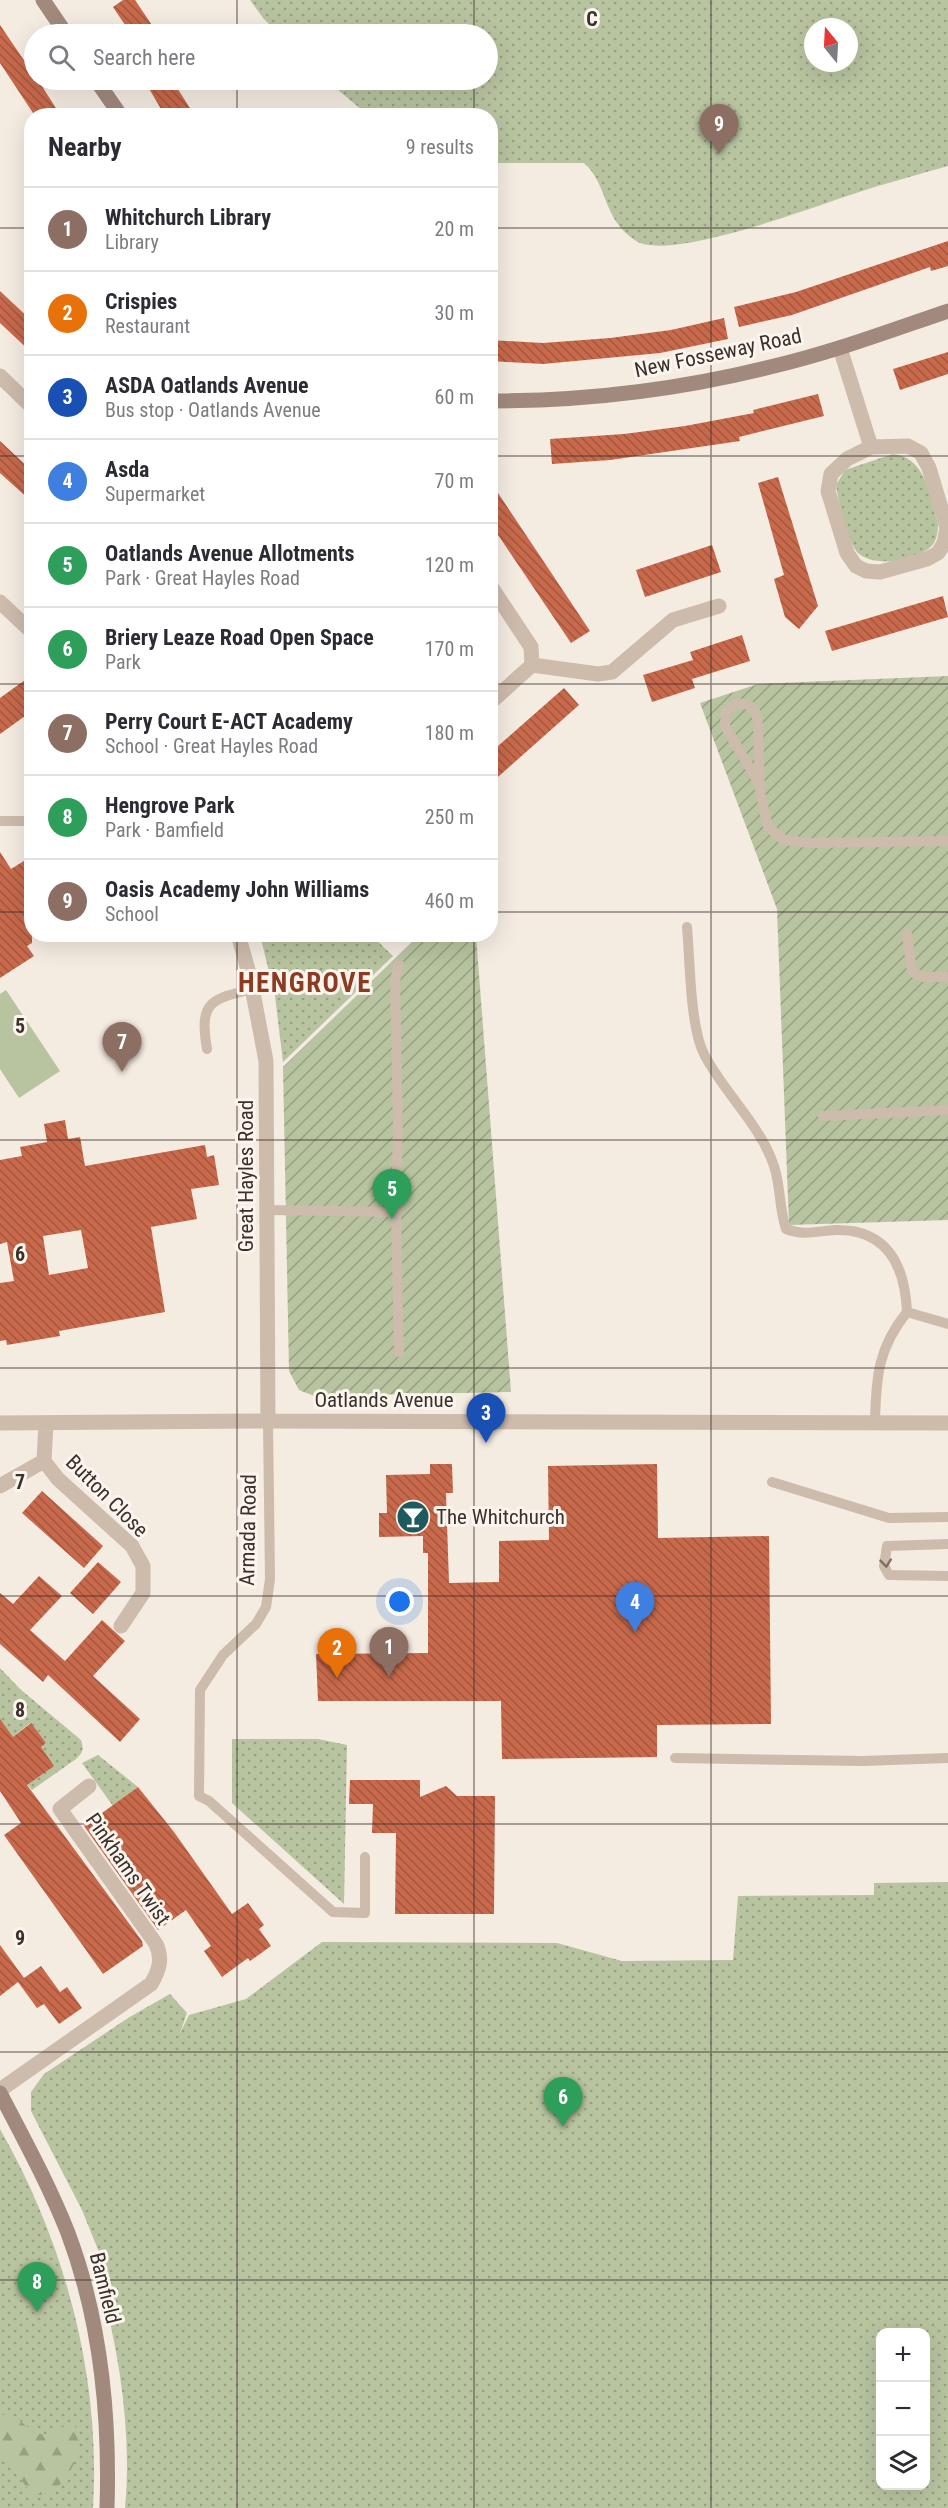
<!DOCTYPE html>
<meta charset="utf-8">
<style>
:root{--surface:#fff;--page:#f7f7f7;--text:#2b2b33;--muted:#7c7c81;--line:#e1e1e2;--accent:#1a73e8}
body{margin:0;font-family:"Roboto Condensed",sans-serif;background:var(--page);color:var(--text)}
.controls{position:absolute;right:18px;bottom:18px;display:grid;overflow:hidden;border-radius:12px;box-shadow:0 6px 24px #0002}
.controls button{width:54px;height:54px;display:grid;place-items:center;padding:0;border:0;border-bottom:2px solid var(--line);background:var(--surface);color:var(--text);font:30px sans-serif}
.compass{position:absolute;left:804px;top:18px;width:54px;height:54px;border-radius:50%;background:var(--surface);box-shadow:0 6px 24px #0002;rotate:342deg}
.you{position:absolute;left:400px;top:1602px;width:21px;height:21px;margin:-15px;border:4px solid #fff;border-radius:50%;background:#1a73e8;box-shadow:0 0 0 9px #1a73e833}
.badge{display:grid;place-items:center;width:39px;height:39px;border-radius:50%;background:var(--accent);color:#fff;font-size:20px;font-weight:700}
.pin{position:absolute;translate:-50% -50px;filter:drop-shadow(0 2px 3px #0008)}
.pin::after{content:'';position:absolute;top:32px;width:21px;height:18px;background:inherit;clip-path:polygon(0 0,100% 0,50% 100%)}
.list{margin:0;padding:0;list-style:none}
h2{display:flex;justify-content:space-between;align-items:center;height:78px;margin:0;padding:0 24px;font-size:26px}
h2 small{font-size:20px;font-weight:400;color:var(--muted)}
.list li{display:grid;grid-template-columns:39px 1fr auto;gap:18px;align-items:center;box-sizing:border-box;height:84px;padding:0 24px;border-top:2px solid var(--line)}
.list b{display:block;font-size:22px;white-space:nowrap}
.list p{margin:0;font-size:20px;white-space:nowrap;color:var(--muted)}
.list em{font-size:20px;font-style:normal;color:var(--muted)}
.icon{flex:none;width:33px;height:33px;fill:none;stroke:currentColor;stroke-width:2;stroke-linecap:round;stroke-linejoin:round}
.map{position:relative;flex:none;width:948px;height:2508px;overflow:hidden}
.search{position:absolute;background:var(--surface);box-shadow:0 6px 24px #0002;left:24px;top:24px;width:474px;height:66px;display:flex;align-items:center;gap:15px;box-sizing:border-box;padding:0 21px;border-radius:33px;color:var(--muted);font-size:22px}
.panel{position:absolute;background:var(--surface);box-shadow:0 6px 24px #0002;left:24px;top:108px;width:474px;height:834px;border-radius:24px}
.map>svg:first-child{display:block}
</style>
<div class="map">
<svg width="948" height="2508" viewBox="0 0 948 2508">
<defs>
<pattern id="grass-dots" width="8" height="8" patternUnits="userSpaceOnUse" patternTransform="scale(1.5)"><rect width="8" height="8" fill="#b8c4a0"/><path d="M2 2h.1M6 6h.1" fill="none" stroke="#97a083" stroke-width="1.8" stroke-linecap="round"/></pattern>
<pattern id="forest-firs" width="22" height="20" patternUnits="userSpaceOnUse" patternTransform="scale(1.5)"><rect width="22" height="20" fill="#b8c4a0"/><path d="M5 1l3.5 6h-7zM16 11l3.5 6h-7z" fill="#97a083"/></pattern>
<pattern id="garden-furrows" width="10" height="10" patternUnits="userSpaceOnUse" patternTransform="scale(1.5)"><rect width="10" height="10" fill="#b8c4a0"/><path d="M-1 1l2-2M0 10L10 0M9 11l2-2" fill="none" stroke="#97a083"/></pattern>
<pattern id="building-back-hatch" width="6" height="6" patternUnits="userSpaceOnUse" patternTransform="scale(1.5)"><rect width="6" height="6" fill="#c8694b"/><path d="M-1 5l2 2M0 0l6 6M5-1l2 2" fill="none" stroke="#a4573f"/></pattern>
</defs>
<rect width="100%" height="100%" fill="#f4ebe1"/>
<path fill="url(#grass-dots)" fill-rule="evenodd" d="M250,0H948V166C917,175 886,183 856,193C816,206 669,262 636,241C601,218 609,185 584,163H491L490,116L368,115L326,80H488V34H279L263,18ZM813,27H849V63H813Z
M893,454C927,458 929,496 938,524C938,531 937,537 934,543C922,561 873,569 857,552C848,542 838,500 836,485L845,470Z
M260,935H371L393,956L283,1062L275,996Z
M0,1668L20,1689L81,1740C84,1749 83,1753 76,1759L32,1790L26,1783L53,1766L41,1747L46,1743L30,1723L13,1737L0,1730Z
M232,1739H318L347,1745L344,1904L232,1803Z
M98,1755L138,1787L113,1806L82,1763Z
M948,1882V2508H125C133,2423 116,2336 93,2255L99,2252L82,2210L31,2111V2092L44,2074L128,2018L170,1994L187,2013L180,2033L189,2015L246,1999L322,1942L557,1943L622,1961L733,1960L738,1896L874,1895V1883ZM926,2332V2486H880V2332Z
M0,2129C65,2243 101,2376 93,2508H0Z"/>
<path fill="url(#forest-firs)" d="M0,2414L18,2419L33,2432L44,2435L73,2423C75,2426 78,2432 79,2436C83,2458 58,2502 32,2494L0,2452Z"/>
<path fill="url(#garden-furrows)" d="M948,676V1220L789,1225L777,909L700,703L758,684Z
M419,935H476L511,1392L314,1396L299,1390L289,1371L283,1067Z"/>
<path fill="#b8c4a0" d="M6,990L60,1071L19,1098L0,1069V994Z"/>
<path fill="url(#building-back-hatch)" fill-rule="evenodd" d="M123,0H135L158,34H131L113,7Z
M0,25L34,75V80H38L61,116H35L0,63Z
M144,80H172L195,116H165Z
M948,241V266L931,271L930,267L792,315L739,327L734,307L796,292Z
M0,291L32,321V353L0,323Z
M724,318L728,339L660,353L543,364L490,361V340L543,343L610,338L671,330Z
M948,352V374L900,390L893,369Z
M818,394L824,416L739,437L740,441L610,460L552,464L550,439L624,434L685,426L754,413L753,410Z
M0,441L32,471V502L0,473Z
M778,477L818,606L799,629L785,617L774,579L784,575L758,483Z
M490,481L590,631L571,643L490,523Z
M712,545L721,572L645,597L636,570Z
M943,596L948,617L832,651L825,631Z
M742,635L750,661L692,679L695,688L652,702L643,675L693,660L690,652Z
M32,675V711L0,734V698Z
M564,688L579,705L490,784V753Z
M0,852L11,869L32,856V943L27,946L34,956L0,978Z
M65,1120L68,1139L80,1137L85,1166L205,1145L207,1157L214,1155L219,1185L191,1189L197,1219L151,1227L165,1312L59,1331L60,1336L7,1345L6,1340L0,1341V1283L14,1281L7,1242L0,1244V1160L22,1156L20,1147L47,1142L44,1124ZM81,1230L88,1268L49,1275L43,1236Z
M430,1464H452L453,1493H446L449,1583L499,1582V1541L549,1540L548,1466L657,1464L658,1538L769,1536L771,1724L657,1725V1757L502,1759L501,1701H318L316,1654L428,1653V1553H423V1536L379,1537V1513H387L386,1475L430,1474Z
M42,1491L103,1546L84,1568L22,1513Z
M98,1562L121,1582L93,1614L70,1593Z
M39,1576L62,1596L30,1630L65,1661L102,1620L125,1641L93,1676L140,1719L120,1742L48,1675L43,1682L0,1644V1593L13,1604Z
M0,1719L13,1737L31,1723L46,1743L41,1747L54,1766L27,1785L142,1941L143,1946L103,1974L4,1835L21,1823L0,1791Z
M350,1780H420V1797L446,1786L457,1796H495L494,1914H395L396,1833H372L373,1804H349Z
M138,1787L174,1832L232,1914L248,1903L264,1925L259,1929L271,1946L250,1961L248,1958L222,1977L204,1951L211,1946L186,1910L158,1930L84,1826Z
M0,1945L24,1978L41,1966L60,1992L67,1987L82,2008L59,2024L44,2004L37,2008L18,1982L0,1996Z"/>
<g fill="none" stroke-linecap="round" stroke-linejoin="round">
<path stroke="#cdbbac" stroke-width="10" d="M760,785L725,726L726,712L736,703L749,705L756,713L758,725L760,792L768,827L784,840L809,843L948,841
M0,821H25L32,817
M687,927C690,960 690,1027 704,1054C724,1093 760,1124 774,1166C781,1187 779,1209 786,1229C804,1236 817,1231 836,1230C887,1229 905,1265 907,1312
M907,934L912,972L923,977H948
M207,1049C199,1002 210,999 253,989
M823,1116L948,1110
M267,1210L396,1212L398,1124L395,981L399,964
M396,1212L399,1352
M268,1421L270,1579L266,1607L256,1624L223,1655L200,1690L199,1796L209,1801L333,1912L365,1913V1857
M875,1422C876,1377 878,1348 907,1312L948,1324
M772,1482L889,1518L948,1517
M948,1544L887,1546L884,1566L889,1575L948,1576
M675,1758L863,1761L948,1758"/>
<path stroke="#cdbbac" stroke-width="15" d="M840,348L871,447
M0,376L32,407
M908,446L921,453L929,468L947,528L944,543L938,553L927,559L880,572L866,571L856,566L847,553L828,491L831,474L847,459L871,447Z
M490,585L531,647L532,665L490,703
M0,602L32,632
M532,665L598,674L612,672L673,620L719,606
M238,934L250,977L266,1061L268,1421
M0,1423L268,1421L948,1423
M46,1423L44,1461L58,1479L132,1546L143,1566V1593L121,1626
M0,1486L44,1461
M0,2090L151,1984C159,1971 163,1959 156,1944L60,1809L89,1786"/>
<path stroke="#a18a7d" stroke-width="15" d="M43,0L66,34
M96,80L121,116
M490,401C585,401 678,390 770,367C831,353 889,331 948,311
M0,2093C24,2139 49,2185 68,2233C101,2321 110,2415 107,2508"/>
</g>
<defs><path id="oneway-chevron" d="M-2-3.5L2.5 0L-2 3.5" fill="none" stroke-width="1.6" stroke-linecap="round" stroke-linejoin="round" transform="scale(1.5)"/></defs>
<use stroke="#7d6f65" href="#oneway-chevron" transform="translate(886 1563) rotate(84)"/>
<path fill="none" stroke="#3b302b" stroke-width="1.5" stroke-opacity="0.55" d="M237,0V34M474,0V34M711,0V2508M237,80V116M474,80V116M0,228H32M490,228H948M0,456H32M490,456H948M0,684H32M490,684H948M0,912H32M490,912H948M237,934V2508M474,934V2508M0,1140H948M0,1368H948M0,1596H948M0,1824H948M0,2052H948M0,2280H948"/>
<defs>
<g id="bar-disc" transform="scale(1.725)"><circle r="9.5" fill="#1f5a5e" stroke="#fbf5ee"/><path d="M-6-5H6L.8 .8V4.5H3.5V6h-7V4.5H-.8V.8Z" fill="#fff"/></g>
</defs>
<g fill-rule="evenodd">
<use href="#bar-disc" x="413" y="1517"/>
</g>
<g text-anchor="middle" dominant-baseline="central" stroke-width="6" stroke-linejoin="round" paint-order="stroke">
<g font-size="21" fill="#3b302b" stroke="#fbf5ee">
<text transform="translate(718 353) rotate(-12)">New Fosseway Road</text>
<text transform="translate(246 1176) rotate(-90)">Great Hayles Road</text>
<text x="384" y="1400">Oatlands Avenue</text>
<text transform="translate(107 1496) rotate(45)">Button Close</text>
<text transform="translate(248 1530) rotate(-89)">Armada Road</text>
<text transform="translate(128 1869) rotate(55)">Pinkhams Twist</text>
<text transform="translate(105 2288) rotate(76)">Bamfield</text>
</g>
<g font-size="21" fill="#3b302b" stroke="#fbf5ee" text-anchor="start">
<text x="436" y="1517">The Whitchurch</text>
</g>
<g font-size="27" font-weight="bold" letter-spacing="1.5" fill="#8c3b22" stroke="#fbf5ee">
<text x="305" y="983">HENGROVE</text>
</g>
</g>
<g font-size="20" text-anchor="middle" font-weight="bold" fill="#3b302b" stroke="#fbf5ee" stroke-width="6" stroke-linejoin="round" paint-order="stroke">
<text x="592" y="26">C</text>
<text x="20" y="1033">5</text>
<text x="20" y="1261">6</text>
<text x="20" y="1489">7</text>
<text x="20" y="1717">8</text>
<text x="20" y="1945">9</text>
</g>
</svg>
<div class="controls">
<button>+</button>
<button>−</button>
<button><svg class="icon" aria-label="layers" viewBox="0 0 24 24"><path d="M12 4l9 5-9 5-9-5zM3 14l9 5 9-5"/></svg></button>
</div>
<svg class="compass" viewBox="-18 -18 36 36"><path d="M0-13l5 13h-10z" fill="#e53935"/><path d="M0 13l5-13h-10z" fill="#7c7c81"/></svg>
<div class="you"></div>
<div class="pin badge" style="left:389px;top:1677px;background:#8d6e63">1</div>
<div class="pin badge" style="left:337px;top:1678px;background:#e8710a">2</div>
<div class="pin badge" style="left:486px;top:1443px;background:#1a4fb4">3</div>
<div class="pin badge" style="left:635px;top:1632px;background:#3f7fe0">4</div>
<div class="pin badge" style="left:392px;top:1219px;background:#2e9e5b">5</div>
<div class="pin badge" style="left:563px;top:2127px;background:#2e9e5b">6</div>
<div class="pin badge" style="left:122px;top:1072px;background:#8d6e63">7</div>
<div class="pin badge" style="left:37px;top:2312px;background:#2e9e5b">8</div>
<div class="pin badge" style="left:719px;top:154px;background:#8d6e63">9</div>
<div class="search"><svg class="icon" aria-label="search" viewBox="0 0 24 24"><circle cx="10" cy="10" r="6"/><path d="M15 15l6 6"/></svg>Search here</div>
<section class="panel">
<h2>Nearby<small>9 results</small></h2>
<ul class="list">
<li><span class="badge" style="background:#8d6e63">1</span><div><b>Whitchurch Library</b><p>Library</p></div><em>20 m</em></li>
<li><span class="badge" style="background:#e8710a">2</span><div><b>Crispies</b><p>Restaurant</p></div><em>30 m</em></li>
<li><span class="badge" style="background:#1a4fb4">3</span><div><b>ASDA Oatlands Avenue</b><p>Bus stop · Oatlands Avenue</p></div><em>60 m</em></li>
<li><span class="badge" style="background:#3f7fe0">4</span><div><b>Asda</b><p>Supermarket</p></div><em>70 m</em></li>
<li><span class="badge" style="background:#2e9e5b">5</span><div><b>Oatlands Avenue Allotments</b><p>Park · Great Hayles Road</p></div><em>120 m</em></li>
<li><span class="badge" style="background:#2e9e5b">6</span><div><b>Briery Leaze Road Open Space</b><p>Park</p></div><em>170 m</em></li>
<li><span class="badge" style="background:#8d6e63">7</span><div><b>Perry Court E-ACT Academy</b><p>School · Great Hayles Road</p></div><em>180 m</em></li>
<li><span class="badge" style="background:#2e9e5b">8</span><div><b>Hengrove Park</b><p>Park · Bamfield</p></div><em>250 m</em></li>
<li><span class="badge" style="background:#8d6e63">9</span><div><b>Oasis Academy John Williams</b><p>School</p></div><em>460 m</em></li>
</ul>
</section>
</div>
